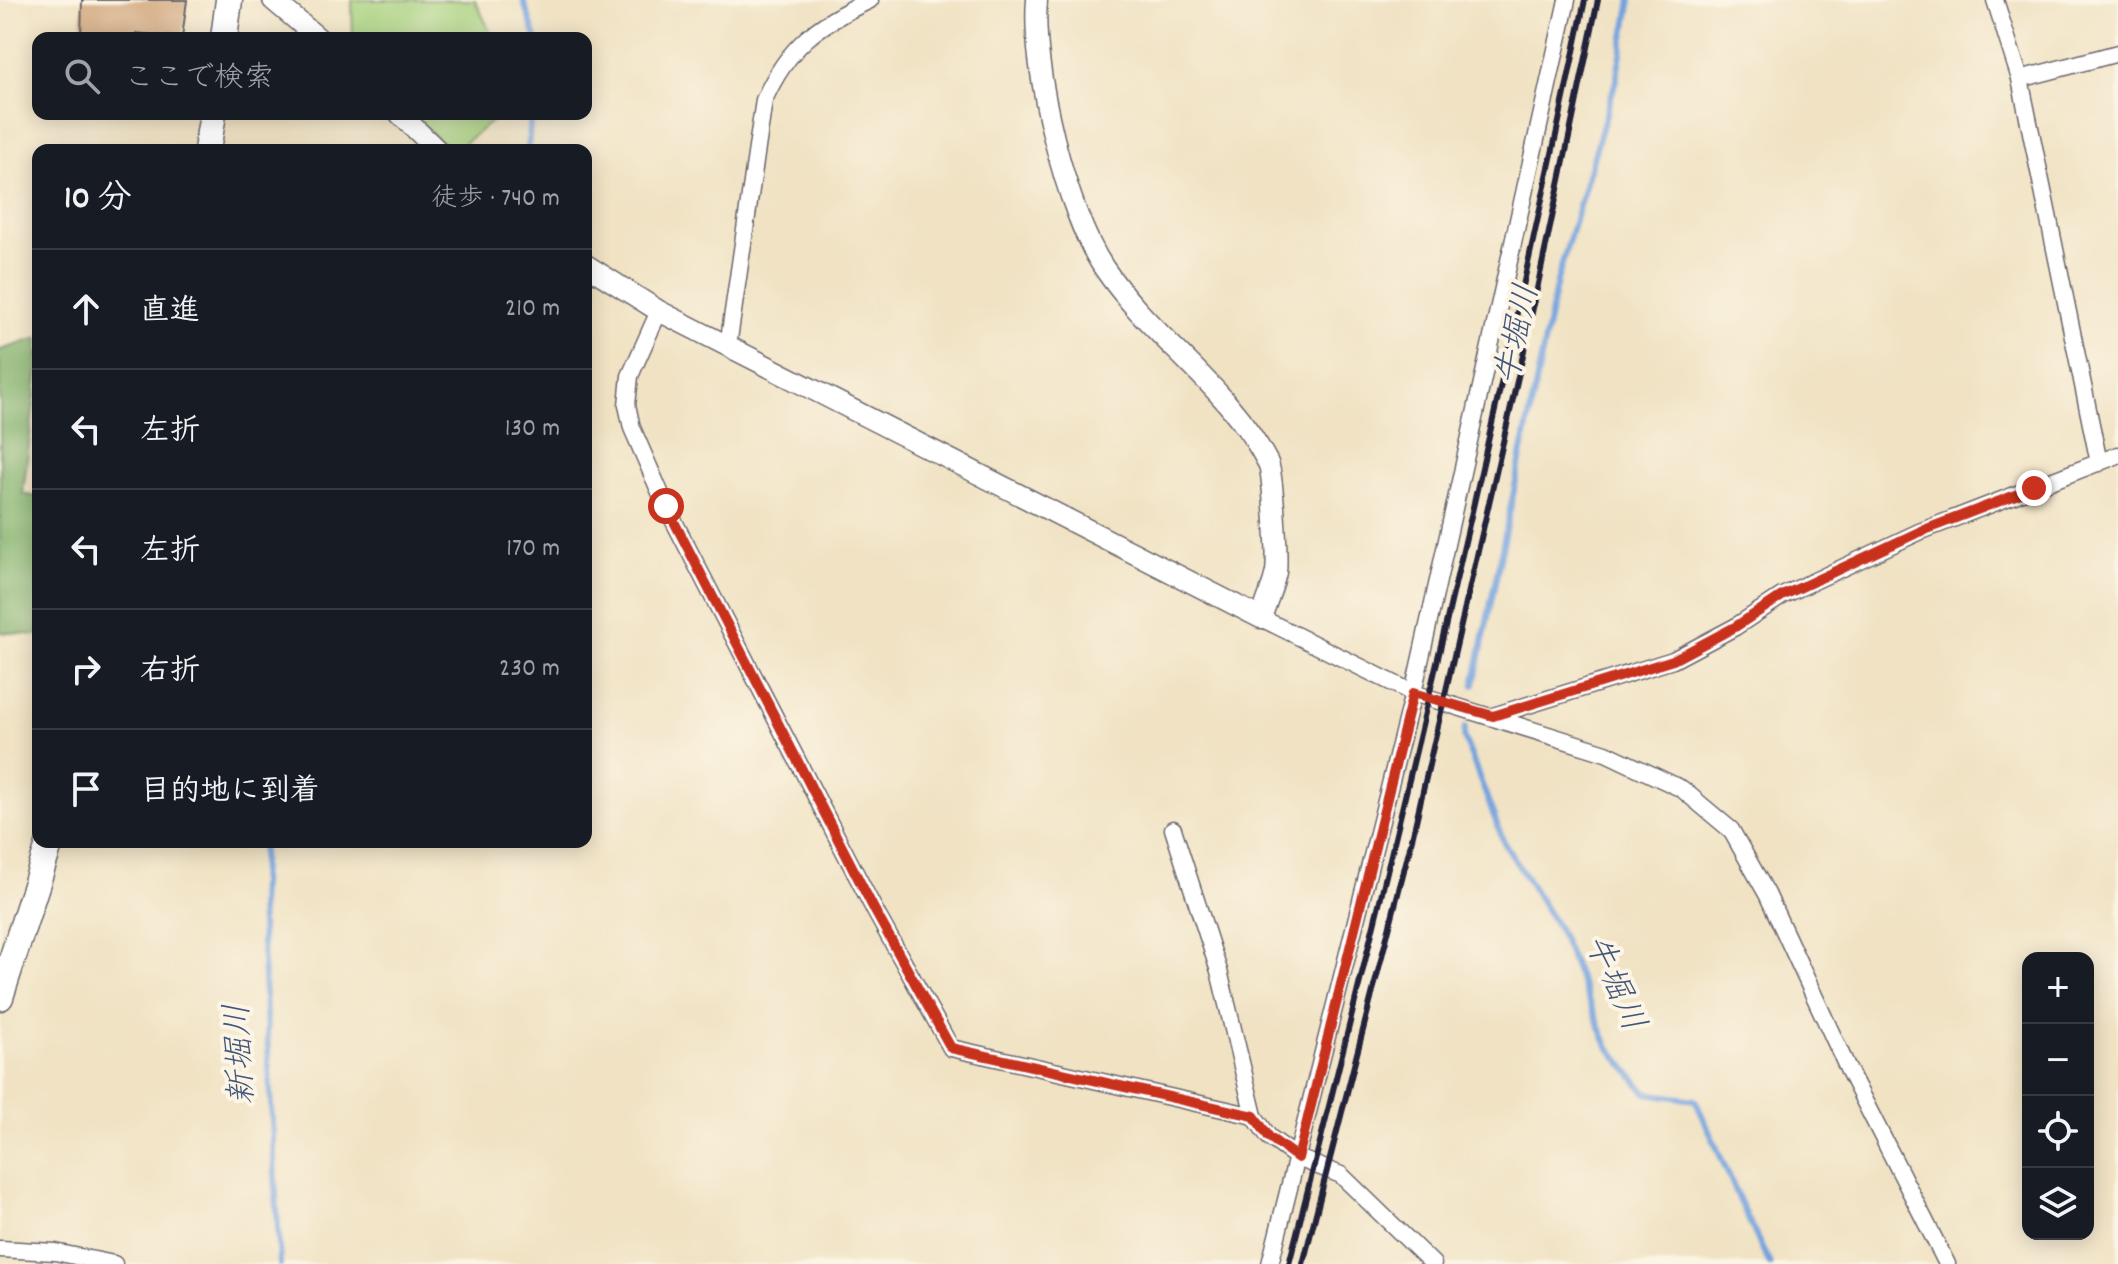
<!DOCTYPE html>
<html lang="ja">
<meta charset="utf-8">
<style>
:root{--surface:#171b24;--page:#242831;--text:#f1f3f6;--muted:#9ea1a6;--line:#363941}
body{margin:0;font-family:Dekko,"Klee One",sans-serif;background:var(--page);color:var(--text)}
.controls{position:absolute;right:24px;bottom:24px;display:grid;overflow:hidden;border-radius:16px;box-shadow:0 4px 20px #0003}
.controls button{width:72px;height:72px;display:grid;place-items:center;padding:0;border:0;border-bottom:2px solid var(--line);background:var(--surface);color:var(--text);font:40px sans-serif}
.stop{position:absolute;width:24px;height:24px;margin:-18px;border:6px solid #c8321e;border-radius:50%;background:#fff}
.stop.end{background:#c8321e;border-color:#fff;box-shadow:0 2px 8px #0008}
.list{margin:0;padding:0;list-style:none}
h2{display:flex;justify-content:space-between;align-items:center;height:104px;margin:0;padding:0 32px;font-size:34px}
h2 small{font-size:26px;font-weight:400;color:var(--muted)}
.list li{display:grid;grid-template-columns:52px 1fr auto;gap:24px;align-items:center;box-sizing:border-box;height:120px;padding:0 32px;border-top:2px solid var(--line)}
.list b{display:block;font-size:30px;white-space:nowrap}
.list em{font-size:26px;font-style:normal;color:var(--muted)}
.icon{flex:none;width:44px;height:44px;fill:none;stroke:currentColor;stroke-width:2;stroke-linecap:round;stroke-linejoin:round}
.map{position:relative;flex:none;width:2118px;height:1264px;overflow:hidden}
.search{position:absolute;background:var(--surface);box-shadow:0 4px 20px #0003;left:32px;top:32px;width:560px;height:88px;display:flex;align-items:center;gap:20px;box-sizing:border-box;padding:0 28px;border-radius:16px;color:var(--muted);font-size:30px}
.panel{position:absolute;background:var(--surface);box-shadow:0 4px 20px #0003;left:32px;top:144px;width:560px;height:704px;border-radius:16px}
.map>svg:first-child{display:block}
</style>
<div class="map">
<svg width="2118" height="1264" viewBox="0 0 2118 1264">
<rect width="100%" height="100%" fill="#fcf5e5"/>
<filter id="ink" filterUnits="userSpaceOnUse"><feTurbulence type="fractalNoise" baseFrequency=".0125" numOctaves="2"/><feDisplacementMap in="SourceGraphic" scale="16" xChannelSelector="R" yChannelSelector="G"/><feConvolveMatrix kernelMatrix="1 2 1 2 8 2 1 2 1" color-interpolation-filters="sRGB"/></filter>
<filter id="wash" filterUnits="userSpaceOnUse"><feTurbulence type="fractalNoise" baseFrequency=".006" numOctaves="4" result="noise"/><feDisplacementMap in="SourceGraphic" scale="32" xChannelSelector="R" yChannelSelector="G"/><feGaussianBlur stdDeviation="1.8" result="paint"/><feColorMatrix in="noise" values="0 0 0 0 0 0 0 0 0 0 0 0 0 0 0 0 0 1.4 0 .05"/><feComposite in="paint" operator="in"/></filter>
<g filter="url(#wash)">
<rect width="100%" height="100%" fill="#f0e2c3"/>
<path fill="#a4d07d" stroke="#63795c" stroke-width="2" d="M352,0H475L493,38H353Z
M411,114H492V121L455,150H449Z"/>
<path fill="#83b26c" stroke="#526a54" stroke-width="2" d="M38,338V370L23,494L38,497V635L0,632V350Z"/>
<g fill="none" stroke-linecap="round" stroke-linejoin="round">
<path stroke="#74a3de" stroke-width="6" d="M523,0L536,38
M528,150L531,114
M1474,685L1557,281L1616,80L1631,0
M1465,728L1464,737L1504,843L1559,930L1608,1046L1646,1093L1695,1100C1721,1154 1742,1211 1770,1264
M263,842L260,906L280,1264"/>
</g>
<g id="blocks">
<path fill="#d2a87f" d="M82,0H187L182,38L136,33L135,38H81Z"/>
</g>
</g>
<g filter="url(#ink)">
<use href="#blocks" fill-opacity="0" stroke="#6a656b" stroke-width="2"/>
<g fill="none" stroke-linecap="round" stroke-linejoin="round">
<g stroke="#6a656b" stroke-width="19">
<path id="minor" d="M1995,0L2020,79L2099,463
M2020,79L2118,53
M659,311L630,376L627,405L632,428L666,506L875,911L951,1048L1254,1116
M728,346L764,100C788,46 818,24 870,0
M1261,618L1413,693L1606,753L1682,789L1731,830L1767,894L1848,1069L1947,1264
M1493,716L1673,660L1735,627L1782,596L1919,532L2118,455
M1173,829L1219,971L1254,1116L1269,1137L1298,1158L1341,1175L1433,1264
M0,1249L55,1252L114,1264
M1270,1264L1413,693L1567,0"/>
</g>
<g stroke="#6a656b" stroke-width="23">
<path id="tertiary" d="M273,0L318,38
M400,114L437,150
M586,265L659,311L1261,618C1266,603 1273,587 1276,572C1278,559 1273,472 1268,463C1228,385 1152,339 1104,268C1066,212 1031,68 1037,0"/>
</g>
<g stroke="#6a656b" stroke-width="29">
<path id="trunk" d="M224,38L229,0
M207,150L213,114
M0,997L50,842"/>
</g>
<use href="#minor" stroke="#fff" stroke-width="16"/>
<use href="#tertiary" stroke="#fff" stroke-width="20"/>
<use href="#trunk" stroke="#fff" stroke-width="26"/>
<path stroke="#22223b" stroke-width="6" d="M1289,1264C1397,843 1495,425 1585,0
M1303,1264L1411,843L1523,355L1598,0"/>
</g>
</g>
<g fill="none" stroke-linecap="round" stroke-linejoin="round" filter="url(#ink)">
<path stroke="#c8321e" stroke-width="10" d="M666,506L875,911L951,1048L1254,1116L1269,1137L1298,1158L1413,693L1493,716L1673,660L1735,627L1782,596L1919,532L2034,488"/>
</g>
<g text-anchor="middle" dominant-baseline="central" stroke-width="8" stroke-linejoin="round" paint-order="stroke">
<g font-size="34" font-style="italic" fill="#43567c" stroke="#fcf5e5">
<text transform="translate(1520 335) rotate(-78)">牛堀川</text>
<text transform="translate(1612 984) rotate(66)">牛堀川</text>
<text transform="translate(243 1054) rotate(-93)">新堀川</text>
</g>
</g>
</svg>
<div class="controls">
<button>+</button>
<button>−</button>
<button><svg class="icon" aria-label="locate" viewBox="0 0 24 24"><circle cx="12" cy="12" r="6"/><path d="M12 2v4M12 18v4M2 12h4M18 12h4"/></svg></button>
<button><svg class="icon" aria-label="layers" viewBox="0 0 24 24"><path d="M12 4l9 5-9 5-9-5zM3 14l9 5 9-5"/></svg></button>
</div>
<div class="stop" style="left:666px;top:506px"></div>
<div class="stop end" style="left:2034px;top:488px"></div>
<div class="search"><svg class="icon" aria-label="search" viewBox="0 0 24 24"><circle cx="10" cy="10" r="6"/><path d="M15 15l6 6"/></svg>ここで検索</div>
<section class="panel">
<h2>10 分<small>徒歩 · 740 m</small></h2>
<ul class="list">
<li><svg class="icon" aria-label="ahead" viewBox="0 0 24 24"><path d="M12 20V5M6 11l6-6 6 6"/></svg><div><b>直進</b></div><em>210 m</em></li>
<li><svg class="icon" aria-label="left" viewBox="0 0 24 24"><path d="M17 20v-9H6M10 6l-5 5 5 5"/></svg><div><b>左折</b></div><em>130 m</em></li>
<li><svg class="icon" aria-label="left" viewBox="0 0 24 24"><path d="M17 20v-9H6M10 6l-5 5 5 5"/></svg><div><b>左折</b></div><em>170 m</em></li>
<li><svg class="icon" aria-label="right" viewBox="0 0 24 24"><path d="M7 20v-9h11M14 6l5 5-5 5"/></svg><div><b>右折</b></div><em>230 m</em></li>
<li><svg class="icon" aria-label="arrive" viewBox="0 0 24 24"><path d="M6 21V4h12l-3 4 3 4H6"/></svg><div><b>目的地に到着</b></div></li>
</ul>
</section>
</div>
